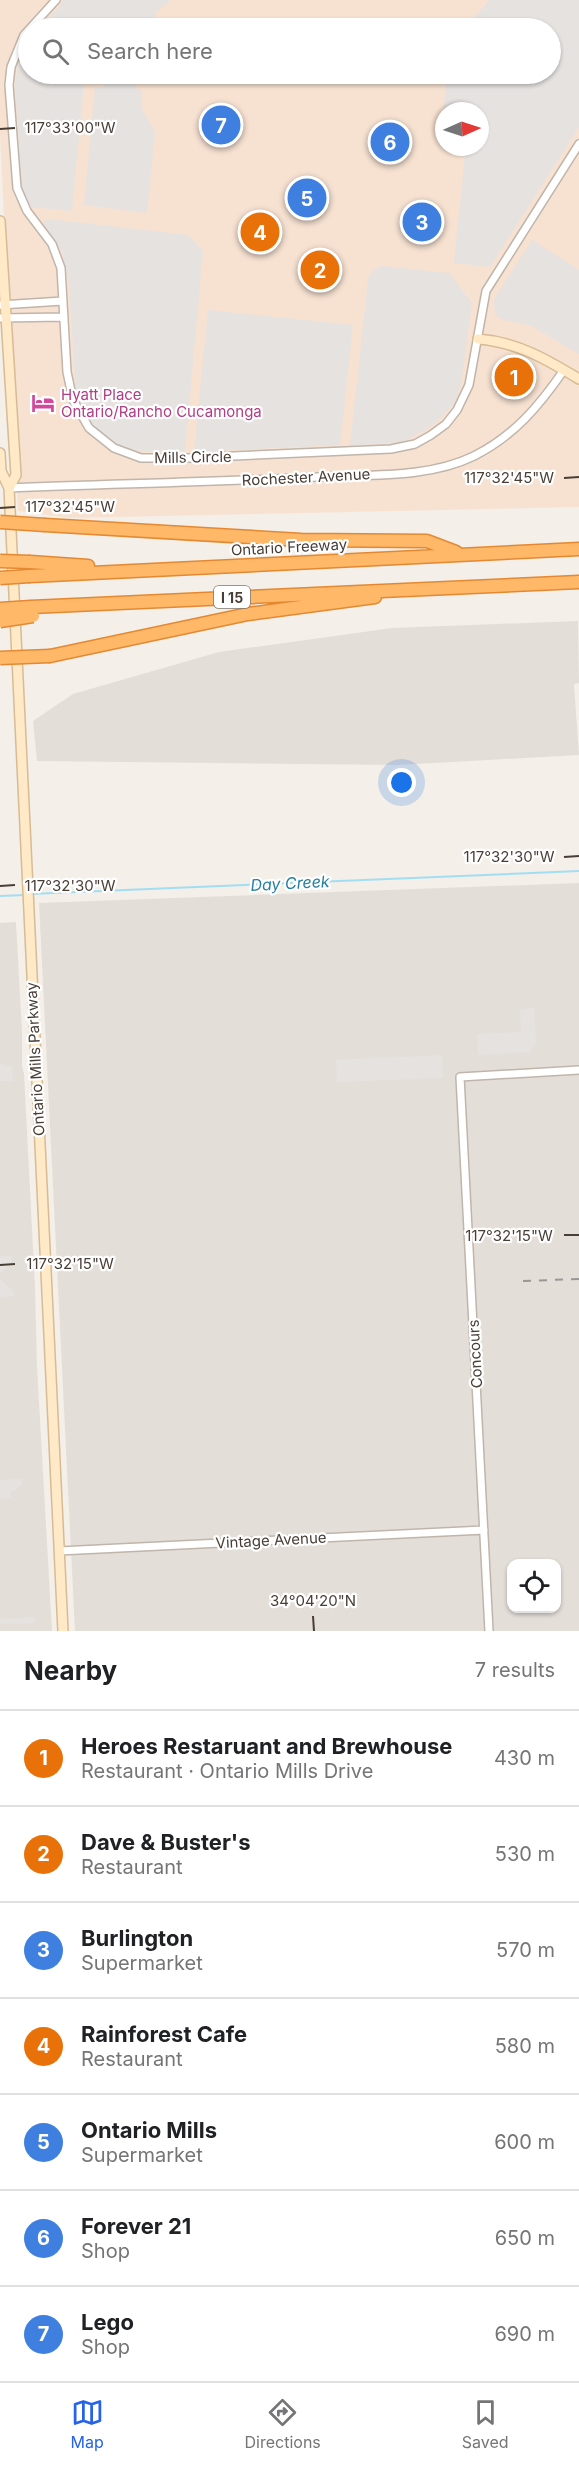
<!DOCTYPE html>
<meta charset="utf-8">
<style>
:root{--surface:#fff;--page:#f2f2f2;--text:#202124;--muted:#757577;--line:#e0e0e0;--accent:#2563eb}
body{margin:0;font-family:Inter,sans-serif;background:var(--page);color:var(--text)}
.controls{position:absolute;right:18px;bottom:18px;display:grid;overflow:hidden;border-radius:12px;box-shadow:0 2px 4px #0004}
.controls button{width:54px;height:54px;display:grid;place-items:center;padding:0;border:0;border-bottom:2px solid var(--line);background:var(--surface);color:var(--text);font:30px sans-serif}
.compass{position:absolute;left:435px;top:102px;width:54px;height:54px;border-radius:50%;background:var(--surface);box-shadow:0 2px 4px #0004;rotate:87deg}
.you{position:absolute;left:402px;top:783px;width:21px;height:21px;margin:-15px;border:4px solid #fff;border-radius:50%;background:#1a73e8;box-shadow:0 0 0 9px #1a73e833}
.badge{display:grid;place-items:center;width:39px;height:39px;border-radius:50%;background:var(--accent);color:#fff;font-size:20px;font-weight:700}
.pin{position:absolute;translate:-50% -50%;border:3px solid #fff;box-shadow:0 2px 6px #0006}
.list{margin:0;padding:0;list-style:none}
h2{display:flex;justify-content:space-between;align-items:center;height:78px;margin:0;padding:0 24px;font-size:26px}
h2 small{font-size:20px;font-weight:400;color:var(--muted)}
.list li{display:grid;grid-template-columns:39px 1fr auto;gap:18px;align-items:center;box-sizing:border-box;height:96px;padding:0 24px;border-top:2px solid var(--line)}
.list b{display:block;font-size:22px;white-space:nowrap}
.list p{margin:0;font-size:20px;white-space:nowrap;color:var(--muted)}
.list em{font-size:20px;font-style:normal;color:var(--muted)}
.icon{flex:none;width:33px;height:33px;fill:none;stroke:currentColor;stroke-width:2;stroke-linecap:round;stroke-linejoin:round}
.map{position:relative;flex:none;width:579px;height:1631px;overflow:hidden}
.search{position:absolute;background:var(--surface);box-shadow:0 2px 4px #0004;left:18px;right:18px;top:18px;height:66px;display:flex;align-items:center;gap:15px;box-sizing:border-box;padding:0 21px;border-radius:33px;color:var(--muted);font-size:22px}
.sheet{height:750px;background:var(--surface)}
nav{display:flex;justify-content:space-around;align-items:center;box-sizing:border-box;height:84px;border-top:2px solid var(--line);background:var(--surface);font-size:16px;color:var(--muted)}
nav a{display:grid;justify-items:center;gap:3px}
nav .on{color:var(--accent)}
.map>svg:first-child{display:block}
</style>
<div class="map">
<svg width="579" height="1631" viewBox="0 0 579 1631">
<rect width="100%" height="100%" fill="#f4efe8"/>
<path fill="#f7e2d2" fill-rule="evenodd" d="M0,0H579V507L69,518L18,511L0,133ZM28,28H550V74H28ZM444,111H480V147H444Z"/>
<path fill="#e4ded9" fill-rule="evenodd" d="M578,621L579,683L574,684L579,755L398,765L37,761L33,721L73,694L219,652L392,628Z
M579,883V1631H75L39,903ZM512,1564H556V1608H512Z
M16,922L22,1032V1066L24,1074L35,1287L37,1367L52,1631H0V923Z"/>
<path fill="#e5e2e0" d="M63,0H171L157,11L150,28H36L57,10Z
M489,0H579V127L490,267L454,263L465,153L458,147H480V111H444V119L443,116L447,74H550V28H466Z
M28,40V74H85L72,211L31,207L22,189L15,84L19,60Z
M104,82L136,84V89L142,90V109L155,132L147,213L84,205L95,87H104Z
M48,219L188,235L203,251L185,451L150,452L125,448L105,437L87,417L76,393L69,284L62,251L43,223Z
M532,240L579,270V354L530,325L504,320L495,315L494,299Z
M382,266L449,273L472,303L461,383L455,402L437,422L420,433L402,442L350,446L368,279L373,270Z
M208,310L353,325L340,445L194,452Z
M534,1008L536,1043L530,1052L478,1055L477,1034L521,1032L520,1009Z
M442,1055L443,1078L337,1082L336,1060Z
M0,1063L12,1067L13,1081H0Z
M11,1255L12,1261L0,1274V1256Z
M0,1279L13,1291V1296L0,1297Z
M22,1479V1485L10,1493L11,1498L0,1499V1480Z
M34,1617L35,1623L0,1624V1619Z"/>
<g fill="none" stroke-linecap="round" stroke-linejoin="round">
<path stroke="#a2def3" stroke-width="2" d="M30,894L579,871
M0,896L25,895"/>
<g stroke="#c0b5aa" stroke-width="10">
<path id="street" d="M56,0L24,35L11,67L9,85L17,188L27,211L52,244L61,268L67,372L73,400L89,428L114,448L141,458H189L391,449L415,444L431,435L446,424L457,410L469,385L486,291L579,144
M0,305L63,301
M0,318L64,317
M9,488C112,484 215,482 317,477C368,474 427,479 474,456C514,436 539,406 564,370
M59,1551L484,1530
M489,1631L460,1077L579,1070"/>
</g>
<g stroke="#d6bc96" stroke-width="12">
<path id="secondary" d="M0,221L16,475L9,488
M478,339C517,342 546,359 579,379
M0,453L1,471L9,488L63,1631"/>
</g>
<g stroke="#e48932" stroke-width="15">
<path id="highway" d="M45,525L301,540L427,541L456,552
M30,562L88,566
M30,576L579,549
M31,607L579,582
M50,656L248,614L375,597"/>
</g>
<use href="#street" stroke="#fff" stroke-width="7"/>
<use href="#secondary" stroke="#ffe9c7" stroke-width="9"/>
<use href="#highway" stroke="#ffb768" stroke-width="12"/>
<path stroke="#979797" stroke-width="2" stroke-dasharray="8 8" stroke-linecap="butt" d="M523,1281L579,1279"/>
<g stroke="#e48932" stroke-width="15" stroke-linecap="butt">
<path id="highway-bridge" d="M0,522L45,525
M0,561L30,562
M0,578L30,576
M0,609L31,607
M0,621L33,616
M0,658L50,656"/>
</g>
<use href="#highway-bridge" stroke="#ffb768" stroke-width="12"/>
</g>
<path fill="none" stroke="#483e36" stroke-width="2" d="M0,129L15,128M564,478L579,477M0,508L15,507M564,857L579,856M0,886L15,885M564,1235H579M0,1265L15,1264M313,1616L314,1631"/>
<defs>
<g id="hotel-bare" transform="scale(1.8)"><path d="M-6-4.5h1.5V1H6V5H4.5V3h-9V5H-6ZM-4 0a1.8 1.8 0 1 1 3.6 0ZM.5 0V-2.5h3Q6-2.5 6 0Z" fill="#d1479c" stroke="#fff" stroke-width="2.5" paint-order="stroke"/></g>
</defs>
<g fill-rule="evenodd">
<use href="#hotel-bare" x="43" y="403"/>
</g>
<g text-anchor="middle" dominant-baseline="central" stroke-width="4.5" stroke-linejoin="round" paint-order="stroke">
<rect fill="#fff" stroke="#7f7872" stroke-width="1.5" x="214" y="586" width="36" height="22" rx="4.5"/>
<g font-size="14" font-weight="bold" fill="#483e36">
<text x="232" y="597">I 15</text>
</g>
<g font-size="15" fill="#b23c85" stroke="#fff" text-anchor="start">
<text x="61" y="394">Hyatt Place<tspan x="61" dy="17">Ontario/Rancho Cucamonga</tspan></text>
</g>
<g font-size="15" fill="#483e36" stroke="#fff">
<text transform="translate(193 457) rotate(-1)">Mills Circle</text>
<text transform="translate(306 477) rotate(-3)">Rochester Avenue</text>
<text transform="translate(289 547) rotate(-3)">Ontario Freeway</text>
<text transform="translate(35 1059) rotate(-93)">Ontario Mills Parkway</text>
<text transform="translate(475 1354) rotate(-93)">Concours</text>
<text transform="translate(271 1540) rotate(-3)">Vintage Avenue</text>
</g>
<g font-size="16" font-style="italic" fill="#267ea0" stroke="#fff">
<text transform="translate(290 883) rotate(-3)">Day Creek</text>
</g>
</g>
<g font-size="15" text-anchor="middle" fill="#483e36" stroke="#fff" stroke-width="4.5" stroke-linejoin="round" paint-order="stroke">
<text x="70" y="133">117°33'00"W</text>
<text x="509" y="483">117°32'45"W</text>
<text x="70" y="512">117°32'45"W</text>
<text x="509" y="862">117°32'30"W</text>
<text x="70" y="891">117°32'30"W</text>
<text x="509" y="1241">117°32'15"W</text>
<text x="70" y="1269">117°32'15"W</text>
<text x="313" y="1606">34°04'20"N</text>
</g>
</svg>
<div class="controls">
<button><svg class="icon" aria-label="locate" viewBox="0 0 24 24"><circle cx="12" cy="12" r="6"/><path d="M12 2v4M12 18v4M2 12h4M18 12h4"/></svg></button>
</div>
<svg class="compass" viewBox="-18 -18 36 36"><path d="M0-13l5 13h-10z" fill="#e53935"/><path d="M0 13l5-13h-10z" fill="#757577"/></svg>
<div class="you"></div>
<div class="pin badge" style="left:514px;top:377px;background:#e8710a">1</div>
<div class="pin badge" style="left:320px;top:270px;background:#e8710a">2</div>
<div class="pin badge" style="left:422px;top:222px;background:#3f7fe0">3</div>
<div class="pin badge" style="left:260px;top:232px;background:#e8710a">4</div>
<div class="pin badge" style="left:307px;top:198px;background:#3f7fe0">5</div>
<div class="pin badge" style="left:390px;top:142px;background:#3f7fe0">6</div>
<div class="pin badge" style="left:221px;top:125px;background:#3f7fe0">7</div>
<div class="search"><svg class="icon" aria-label="search" viewBox="0 0 24 24"><circle cx="10" cy="10" r="6"/><path d="M15 15l6 6"/></svg>Search here</div>
</div>
<section class="sheet">
<h2>Nearby<small>7 results</small></h2>
<ul class="list">
<li><span class="badge" style="background:#e8710a">1</span><div><b>Heroes Restaruant and Brewhouse</b><p>Restaurant · Ontario Mills Drive</p></div><em>430 m</em></li>
<li><span class="badge" style="background:#e8710a">2</span><div><b>Dave &amp; Buster's</b><p>Restaurant</p></div><em>530 m</em></li>
<li><span class="badge" style="background:#3f7fe0">3</span><div><b>Burlington</b><p>Supermarket</p></div><em>570 m</em></li>
<li><span class="badge" style="background:#e8710a">4</span><div><b>Rainforest Cafe</b><p>Restaurant</p></div><em>580 m</em></li>
<li><span class="badge" style="background:#3f7fe0">5</span><div><b>Ontario Mills</b><p>Supermarket</p></div><em>600 m</em></li>
<li><span class="badge" style="background:#3f7fe0">6</span><div><b>Forever 21</b><p>Shop</p></div><em>650 m</em></li>
<li><span class="badge" style="background:#3f7fe0">7</span><div><b>Lego</b><p>Shop</p></div><em>690 m</em></li>
</ul>
</section>
<nav>
<a class="on"><svg class="icon" aria-label="map" viewBox="0 0 24 24"><path d="M3 6l6-2 6 2 6-2v14l-6 2-6-2-6 2zM9 4v14M15 6v14"/></svg>Map</a>
<a><svg class="icon" aria-label="directions" viewBox="0 0 24 24"><path d="M12 3l9 9-9 9-9-9zM9 14v-3h6M13 9l2 2-2 2"/></svg>Directions</a>
<a><svg class="icon" aria-label="saved" viewBox="0 0 24 24"><path d="M7 4h10v16l-5-4-5 4z"/></svg>Saved</a>
</nav>
